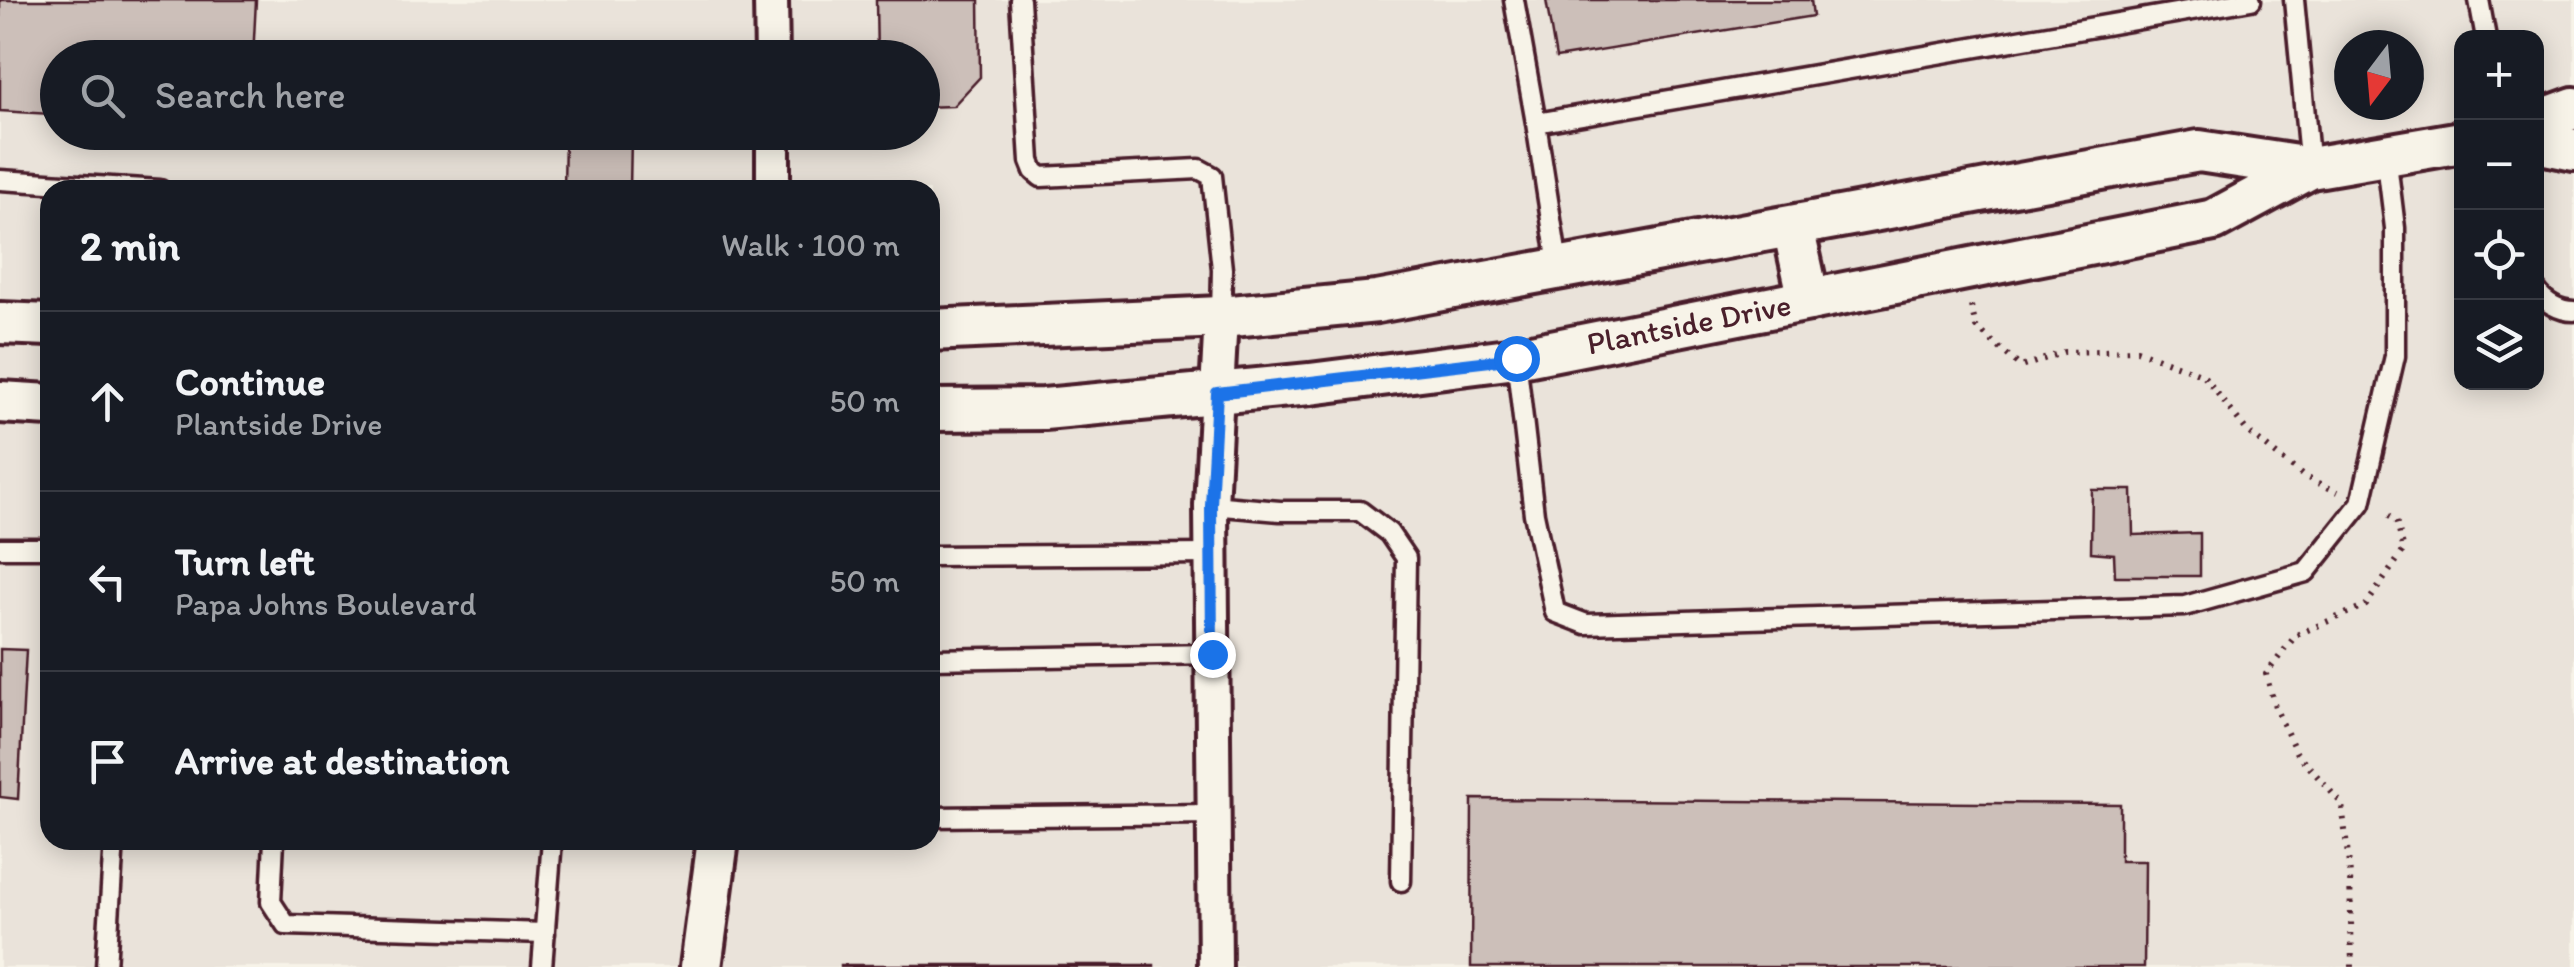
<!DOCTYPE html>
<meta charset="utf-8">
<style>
:root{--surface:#171b24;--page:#20242c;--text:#f1f3f6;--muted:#9ea1a6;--line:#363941}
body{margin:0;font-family:Itim,sans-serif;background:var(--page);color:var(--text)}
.controls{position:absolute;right:30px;top:30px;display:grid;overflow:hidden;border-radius:20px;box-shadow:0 5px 25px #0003}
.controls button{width:90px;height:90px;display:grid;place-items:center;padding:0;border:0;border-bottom:2px solid var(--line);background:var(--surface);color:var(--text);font:50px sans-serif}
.compass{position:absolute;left:2334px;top:30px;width:90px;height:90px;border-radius:50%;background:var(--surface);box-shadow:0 5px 25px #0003;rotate:196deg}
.stop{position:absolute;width:30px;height:30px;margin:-22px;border:8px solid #1a73e8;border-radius:50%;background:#fff}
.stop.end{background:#1a73e8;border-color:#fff;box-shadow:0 2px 10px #0008}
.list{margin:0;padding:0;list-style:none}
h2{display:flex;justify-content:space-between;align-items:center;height:130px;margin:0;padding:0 40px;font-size:42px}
h2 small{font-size:32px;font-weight:400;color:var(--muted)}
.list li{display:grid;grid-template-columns:65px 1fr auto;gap:30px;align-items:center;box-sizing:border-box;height:180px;padding:0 40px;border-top:2px solid var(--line)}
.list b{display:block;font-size:38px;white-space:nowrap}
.list p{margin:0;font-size:32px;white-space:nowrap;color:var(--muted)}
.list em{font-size:32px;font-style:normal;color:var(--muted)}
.icon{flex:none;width:55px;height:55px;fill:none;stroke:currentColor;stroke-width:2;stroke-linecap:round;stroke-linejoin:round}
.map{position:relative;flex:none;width:2574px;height:967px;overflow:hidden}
.search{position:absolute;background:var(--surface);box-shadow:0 5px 25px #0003;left:40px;top:40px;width:900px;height:110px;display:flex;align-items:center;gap:25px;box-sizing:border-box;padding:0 35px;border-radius:55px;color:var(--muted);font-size:38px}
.panel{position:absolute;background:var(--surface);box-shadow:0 5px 25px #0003;left:40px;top:180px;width:900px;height:670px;border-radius:30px}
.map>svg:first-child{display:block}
</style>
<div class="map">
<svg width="2574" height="967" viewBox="0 0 2574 967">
<rect width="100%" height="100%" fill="#f7f3e8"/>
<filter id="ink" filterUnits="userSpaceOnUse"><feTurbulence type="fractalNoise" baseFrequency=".01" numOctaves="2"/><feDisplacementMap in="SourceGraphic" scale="20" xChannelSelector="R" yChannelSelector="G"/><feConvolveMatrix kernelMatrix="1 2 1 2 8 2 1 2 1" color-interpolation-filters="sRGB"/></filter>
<g filter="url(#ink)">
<path fill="#eae3da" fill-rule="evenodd" d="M0,0H2574V967H0ZM2462,38H2536V382H2462ZM2349,45H2409V105H2349ZM58,58H922V132H58ZM50,190H930V840H50Z"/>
<path fill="#ccbfb9" stroke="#4a1f2b" stroke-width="2.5" d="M0,0H256L253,58H58V106H51V114L0,111Z
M876,0H979L980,77L953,106L922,107V58H877Z
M1546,0H1811L1813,16L1556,58Z
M565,135L631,136L630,190H564Z
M2092,490H2132L2133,535L2200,533V576H2115L2114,554L2091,552Z
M0,649L26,650L18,799L0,797Z
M1472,799L2120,804V861H2145L2144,967H1471Z
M841,965H1154V967H841Z"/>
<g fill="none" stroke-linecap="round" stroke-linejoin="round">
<g stroke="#4a1f2b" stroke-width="25">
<path id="service" d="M1020,0L1030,161L1034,171L1041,177L1199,169L1212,176L1222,269L1221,317
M1514,0L1536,123
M2294,0L2310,168
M2479,0L2486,38
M0,180L160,190
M1559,271L1536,123L2251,0
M2536,290C2544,302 2559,311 2574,311
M1516,358L1534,514L1555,612L1586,624L2185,606L2306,572L2361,503L2395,356V228L2386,154
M1211,505L1280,511H1360L1389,533L1406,558L1401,881
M0,548H50
M930,556L1212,554
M931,659L1212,654
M930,817L1214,814
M274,840L271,902L286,925L545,933
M106,967L114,840
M542,967L552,840"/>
</g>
<g stroke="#4a1f2b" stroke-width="40">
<path id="minor" d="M771,0L772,58
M773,132V190
M1215,967L1211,505L1221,317"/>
</g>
<g stroke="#4a1f2b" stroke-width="48">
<g id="tertiary">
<path d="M2536,122L2574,108"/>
<path d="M2536,142L2574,150"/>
<path d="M1793,227L1809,300"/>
<path d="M0,323L50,325"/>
<path d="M930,330L1221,317L1377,302L2199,151L2310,168"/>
<path d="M0,402L50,405"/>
<path id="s1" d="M930,410L1044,409L1310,384L1516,358L2214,220L2310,168L2462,142"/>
<path d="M701,967L718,840"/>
</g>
</g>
<path stroke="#4a1f2b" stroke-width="6" stroke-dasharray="2.5 8" stroke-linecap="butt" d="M1971,306L1976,327L2021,367L2064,352L2137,350L2203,375L2248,432L2303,476L2338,492
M2352,967L2350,874L2342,804L2296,752L2275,707L2266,674L2296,635L2366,605L2404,550L2396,520L2385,514"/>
<use href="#service" stroke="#f7f3e8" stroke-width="18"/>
<use href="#minor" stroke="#f7f3e8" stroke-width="32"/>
<use href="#tertiary" stroke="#f7f3e8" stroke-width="40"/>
</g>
</g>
<g fill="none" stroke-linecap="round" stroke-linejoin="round" filter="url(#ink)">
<path stroke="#1a73e8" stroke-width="12" d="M1212,654L1211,505L1217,393L1516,358"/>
</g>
<g text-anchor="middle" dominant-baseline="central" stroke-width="10" stroke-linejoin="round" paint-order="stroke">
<g font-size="32" fill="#4a1f2b" stroke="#f7f3e8">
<text stroke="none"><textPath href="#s1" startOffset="765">Plantside Drive</textPath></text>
</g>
</g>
</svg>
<div class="controls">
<button>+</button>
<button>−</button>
<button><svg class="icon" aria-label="locate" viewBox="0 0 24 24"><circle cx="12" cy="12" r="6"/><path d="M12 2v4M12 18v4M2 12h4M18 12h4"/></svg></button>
<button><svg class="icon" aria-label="layers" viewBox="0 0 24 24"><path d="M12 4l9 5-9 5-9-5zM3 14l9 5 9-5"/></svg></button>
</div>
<svg class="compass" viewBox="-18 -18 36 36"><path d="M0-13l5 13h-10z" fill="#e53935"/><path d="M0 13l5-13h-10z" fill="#9ea1a6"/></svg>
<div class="stop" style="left:1516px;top:358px"></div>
<div class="stop end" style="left:1212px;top:654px"></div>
<div class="search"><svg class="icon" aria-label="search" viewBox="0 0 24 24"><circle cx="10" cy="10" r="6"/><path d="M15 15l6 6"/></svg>Search here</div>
<section class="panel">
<h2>2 min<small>Walk · 100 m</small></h2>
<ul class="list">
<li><svg class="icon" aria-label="ahead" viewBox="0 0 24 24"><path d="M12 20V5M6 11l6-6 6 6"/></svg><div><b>Continue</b><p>Plantside Drive</p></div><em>50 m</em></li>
<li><svg class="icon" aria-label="left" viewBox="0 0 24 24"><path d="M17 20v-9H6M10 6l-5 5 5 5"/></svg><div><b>Turn left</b><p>Papa Johns Boulevard</p></div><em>50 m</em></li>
<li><svg class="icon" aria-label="arrive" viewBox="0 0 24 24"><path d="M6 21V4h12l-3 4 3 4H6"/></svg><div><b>Arrive at destination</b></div></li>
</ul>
</section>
</div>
